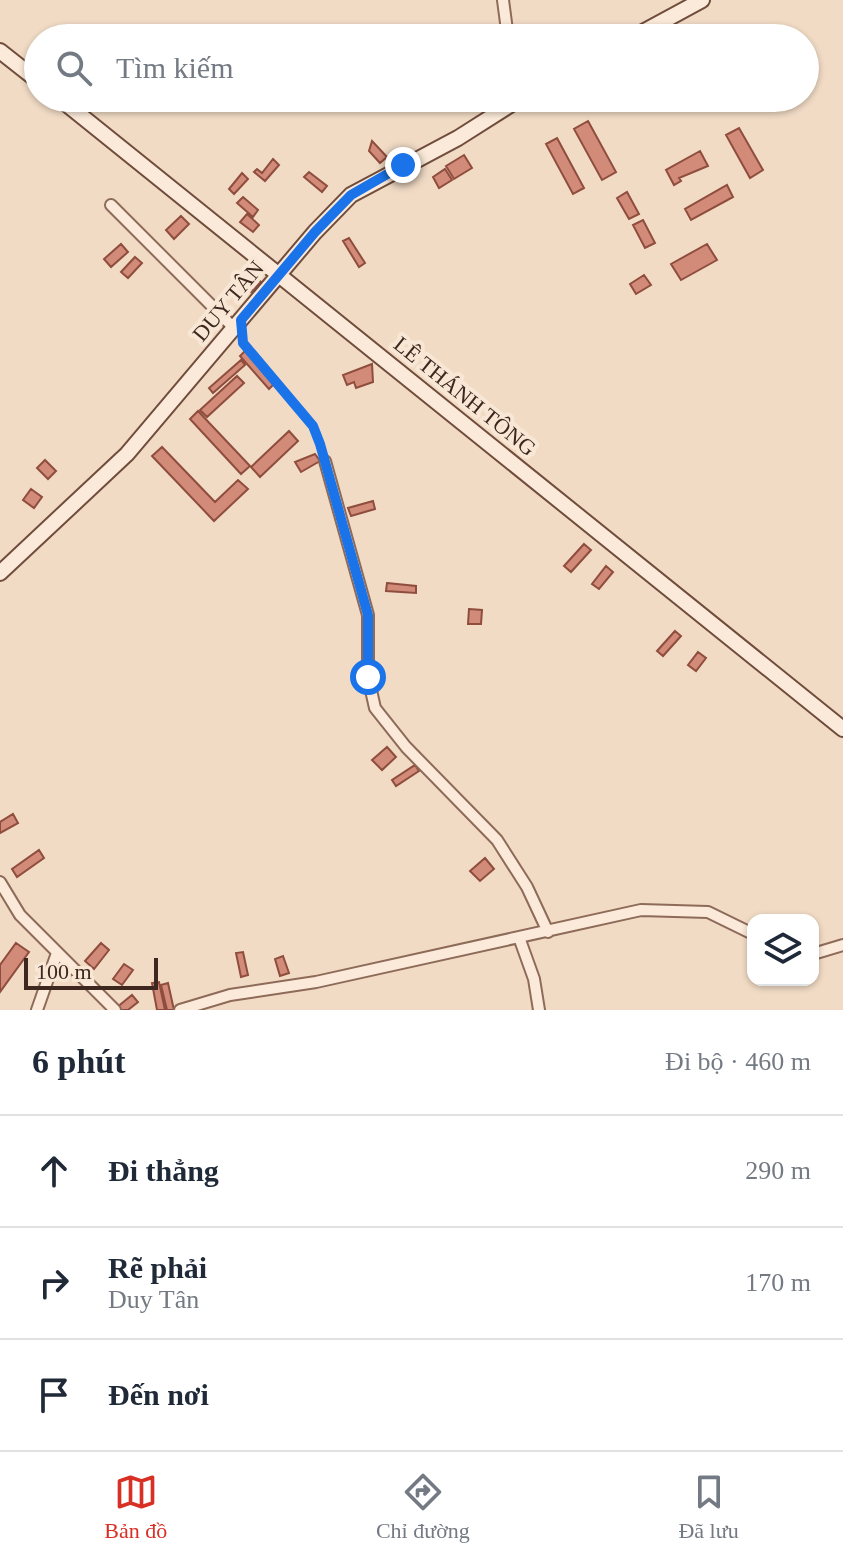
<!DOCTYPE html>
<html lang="vi">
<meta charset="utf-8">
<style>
:root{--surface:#fff;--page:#f6f6f7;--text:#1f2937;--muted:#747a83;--line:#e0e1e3;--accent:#d93025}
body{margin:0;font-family:"Times New Roman",serif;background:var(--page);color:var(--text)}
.controls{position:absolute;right:24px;bottom:24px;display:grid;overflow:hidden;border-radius:16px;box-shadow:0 2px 6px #0004}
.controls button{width:72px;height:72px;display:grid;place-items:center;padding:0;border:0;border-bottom:2px solid var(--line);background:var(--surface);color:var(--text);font:40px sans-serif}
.scale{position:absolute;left:24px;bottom:20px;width:134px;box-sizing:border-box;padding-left:8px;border:4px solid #3d271e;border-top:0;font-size:22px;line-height:28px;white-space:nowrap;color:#3d271e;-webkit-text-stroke:6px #f8e7d5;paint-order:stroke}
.stop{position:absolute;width:24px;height:24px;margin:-18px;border:6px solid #1a73e8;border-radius:50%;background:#fff}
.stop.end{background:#1a73e8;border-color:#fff;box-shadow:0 2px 8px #0008}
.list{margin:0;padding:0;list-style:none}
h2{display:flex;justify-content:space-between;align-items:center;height:104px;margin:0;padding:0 32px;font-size:34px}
h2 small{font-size:26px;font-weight:400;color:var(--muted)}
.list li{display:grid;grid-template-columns:52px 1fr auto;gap:24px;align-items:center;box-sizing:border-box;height:112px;padding:0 32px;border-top:2px solid var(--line)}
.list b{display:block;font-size:30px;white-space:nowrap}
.list p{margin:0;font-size:26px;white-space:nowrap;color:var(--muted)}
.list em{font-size:26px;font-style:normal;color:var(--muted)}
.icon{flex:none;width:44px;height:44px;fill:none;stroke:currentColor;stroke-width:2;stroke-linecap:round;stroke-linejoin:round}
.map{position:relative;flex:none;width:843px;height:1010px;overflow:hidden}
.search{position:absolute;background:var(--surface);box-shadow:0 2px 6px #0004;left:24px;right:24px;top:24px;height:88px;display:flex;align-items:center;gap:20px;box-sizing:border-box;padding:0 28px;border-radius:44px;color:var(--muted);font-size:30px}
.sheet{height:440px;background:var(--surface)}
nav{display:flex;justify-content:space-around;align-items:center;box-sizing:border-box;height:112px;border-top:2px solid var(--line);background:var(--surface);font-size:22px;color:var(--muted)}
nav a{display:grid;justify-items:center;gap:4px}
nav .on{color:var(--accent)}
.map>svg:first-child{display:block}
</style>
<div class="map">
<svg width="843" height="1010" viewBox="0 0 843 1010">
<rect width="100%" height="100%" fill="#f1dbc5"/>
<path fill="#d28b78" stroke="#8f4d3d" stroke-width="2" d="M588,121L616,172L602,180L574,129Z
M739,128L763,170L750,178L726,135Z
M557,138L584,188L573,194L546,144Z
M372,141L387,157L380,163L369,151Z
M700,151L708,166L679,178L681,181L674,185L666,170Z
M464,155L472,168L454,179L446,166Z
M273,159L279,165L265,181L254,172L257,169L262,173Z
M445,169L452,180L439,188L433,177Z
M309,172L327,186L322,192L304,177Z
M242,173L248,179L234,194L229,189Z
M727,185L733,197L691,220L685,209Z
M627,192L639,214L629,219L617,198Z
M243,197L258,210L253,217L237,203Z
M247,214L259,225L253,232L240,222Z
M181,216L189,224L174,239L166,230Z
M643,220L655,243L645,248L633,225Z
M349,238L365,263L359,267L343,241Z
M121,244L128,252L111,267L104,259Z
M707,244L717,260L681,280L671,264Z
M135,257L142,263L128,278L121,272Z
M250,271L261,282L251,292L237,278Z
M644,275L651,285L636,294L630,284Z
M245,351L274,384L269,389L240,356Z
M241,360L245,365L213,393L209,388Z
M372,364L373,382L356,388L354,382L347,385L343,375Z
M237,376L244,383L207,417L200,410Z
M198,411L250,466L241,474L190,419Z
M289,431L298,441L260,477L251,467Z
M162,447L215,502L238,480L248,489L214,521L152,456Z
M315,454L320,461L301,472L295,462Z
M45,460L56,471L48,479L37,468Z
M31,489L42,497L34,508L23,500Z
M373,501L375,509L351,516L348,508Z
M584,544L591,550L571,572L564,566Z
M606,566L613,572L599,589L592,584Z
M387,583L416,586V593L386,591Z
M469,609L482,610L481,624H468Z
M675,631L681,636L663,656L657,651Z
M698,652L706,658L696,671L688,665Z
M387,747L396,757L382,770L372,760Z
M415,765L419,771L396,786L392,780Z
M13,814L18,823L0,833V822Z
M39,850L44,858L17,877L12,869Z
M485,858L494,869L480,881L470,871Z
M16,943L29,952L0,992V965Z
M101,943L109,950L94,969L85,961Z
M243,952L248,975L241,977L236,953Z
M283,956L289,973L280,976L275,959Z
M124,964L133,970L122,985L113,979Z
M159,982L165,1010H157L152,983Z
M168,983L174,1010H167L161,985Z
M132,995L138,1002L128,1010H118L116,1008Z"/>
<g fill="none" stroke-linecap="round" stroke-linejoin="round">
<g stroke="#8e6a59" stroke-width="14">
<path id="street" d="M503,0L508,38
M111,205L234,328
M325,461L368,615V677L375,708L406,747L497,840L527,887L548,932
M0,882L20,915L115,1010
M520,940L534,979L539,1010
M813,954L843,945
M37,1010L57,953
M180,1010L230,995L316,982L641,910L708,912L753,934"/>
</g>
<g stroke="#704c3c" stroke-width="18">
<path id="secondary" d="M632,38L702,0
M0,51L38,81
M59,98L843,729
M0,573L127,454L315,232L351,195L458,138L521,98"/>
</g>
<path stroke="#8e6a59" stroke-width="2" stroke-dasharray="6 4" stroke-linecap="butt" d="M242,337L243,343L313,426L322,452"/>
<use href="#street" stroke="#fbead9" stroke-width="10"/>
<use href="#secondary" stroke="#fbead9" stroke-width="14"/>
</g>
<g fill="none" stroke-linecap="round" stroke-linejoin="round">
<path stroke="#1a73e8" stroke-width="10" d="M368,677V615L320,444L313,426L243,343L241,320L315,232L351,195L403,165"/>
</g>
<g text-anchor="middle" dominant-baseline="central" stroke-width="8" stroke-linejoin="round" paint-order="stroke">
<g font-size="22" fill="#3d271e" stroke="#f8e7d5">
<text transform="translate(228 301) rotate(-50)">DUY TÂN</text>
<text transform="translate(465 396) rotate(39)">LÊ THÁNH TÔNG</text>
</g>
</g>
</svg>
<div class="controls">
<button><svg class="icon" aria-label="layers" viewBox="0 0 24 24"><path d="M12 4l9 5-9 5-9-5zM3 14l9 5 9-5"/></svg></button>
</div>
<div class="scale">100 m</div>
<div class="stop" style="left:368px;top:677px"></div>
<div class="stop end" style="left:403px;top:165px"></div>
<div class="search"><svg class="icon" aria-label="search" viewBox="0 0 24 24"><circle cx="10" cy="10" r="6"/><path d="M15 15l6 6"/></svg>Tìm kiếm</div>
</div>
<section class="sheet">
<h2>6 phút<small>Đi bộ · 460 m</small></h2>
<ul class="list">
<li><svg class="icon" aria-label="ahead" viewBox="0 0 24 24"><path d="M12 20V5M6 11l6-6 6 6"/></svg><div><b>Đi thẳng</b></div><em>290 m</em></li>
<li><svg class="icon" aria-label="right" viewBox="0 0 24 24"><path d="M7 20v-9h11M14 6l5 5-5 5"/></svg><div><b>Rẽ phải</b><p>Duy Tân</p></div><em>170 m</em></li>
<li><svg class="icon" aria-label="arrive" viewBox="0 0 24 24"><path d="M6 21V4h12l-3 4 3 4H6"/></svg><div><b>Đến nơi</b></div></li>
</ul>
</section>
<nav>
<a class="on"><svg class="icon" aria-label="map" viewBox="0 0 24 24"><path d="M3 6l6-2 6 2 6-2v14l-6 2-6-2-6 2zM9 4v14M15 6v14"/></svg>Bản đồ</a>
<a><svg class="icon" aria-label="directions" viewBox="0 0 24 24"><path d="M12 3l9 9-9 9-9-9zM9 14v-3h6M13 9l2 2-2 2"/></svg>Chỉ đường</a>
<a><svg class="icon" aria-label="saved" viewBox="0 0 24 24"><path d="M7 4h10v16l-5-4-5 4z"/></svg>Đã lưu</a>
</nav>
